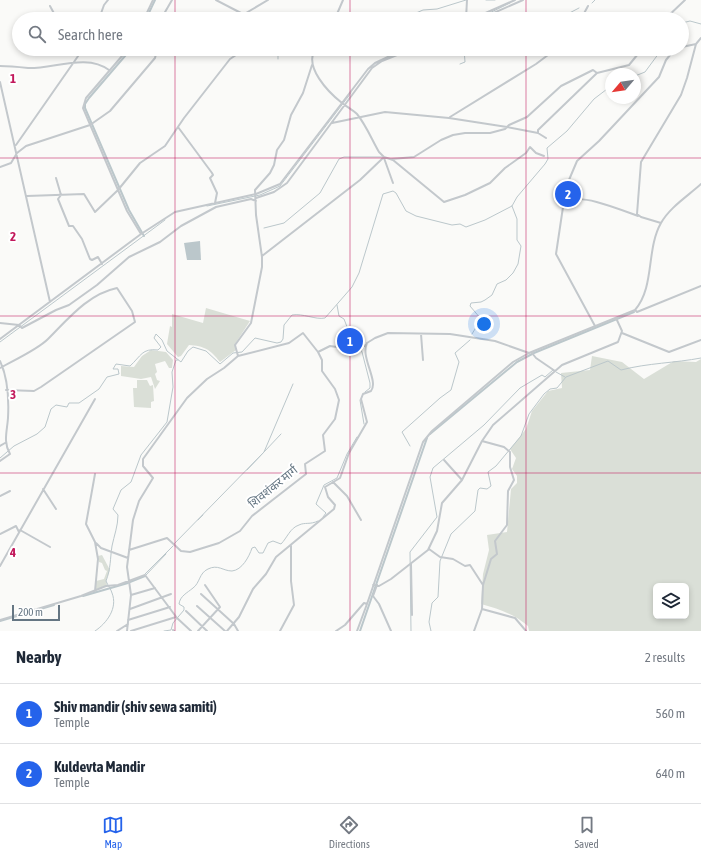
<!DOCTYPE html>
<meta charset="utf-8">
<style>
:root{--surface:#fff;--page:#f6f6f7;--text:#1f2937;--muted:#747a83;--line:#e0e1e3;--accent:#2563eb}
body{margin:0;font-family:"Asap Condensed","Noto Sans Devanagari",sans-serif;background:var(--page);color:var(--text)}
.controls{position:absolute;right:12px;bottom:12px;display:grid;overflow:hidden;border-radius:6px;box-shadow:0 2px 6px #0003}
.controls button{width:36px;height:36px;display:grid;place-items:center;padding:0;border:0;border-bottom:1px solid var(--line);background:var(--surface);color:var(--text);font:20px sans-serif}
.compass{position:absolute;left:605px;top:68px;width:36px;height:36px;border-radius:50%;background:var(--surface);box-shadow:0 2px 6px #0003;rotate:241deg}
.scale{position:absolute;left:12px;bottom:10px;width:48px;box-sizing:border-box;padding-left:4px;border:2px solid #657683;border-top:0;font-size:11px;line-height:14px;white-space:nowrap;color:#657683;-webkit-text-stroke:3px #fff;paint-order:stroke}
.you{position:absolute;left:484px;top:324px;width:14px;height:14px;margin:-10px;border:3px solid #fff;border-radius:50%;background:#1a73e8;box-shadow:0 0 0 6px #1a73e833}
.badge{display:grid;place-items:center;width:26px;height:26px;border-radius:50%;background:var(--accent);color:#fff;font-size:13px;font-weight:700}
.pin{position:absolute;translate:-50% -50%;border:2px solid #fff;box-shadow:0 1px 4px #0006}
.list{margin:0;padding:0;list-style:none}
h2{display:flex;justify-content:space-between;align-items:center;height:52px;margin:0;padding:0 16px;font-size:17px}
h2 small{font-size:13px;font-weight:400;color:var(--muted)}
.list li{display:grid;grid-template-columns:26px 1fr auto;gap:12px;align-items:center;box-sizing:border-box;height:60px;padding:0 16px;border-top:1px solid var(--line)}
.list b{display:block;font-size:15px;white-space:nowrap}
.list p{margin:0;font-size:13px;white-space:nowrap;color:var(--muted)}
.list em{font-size:13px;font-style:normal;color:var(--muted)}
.icon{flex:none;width:22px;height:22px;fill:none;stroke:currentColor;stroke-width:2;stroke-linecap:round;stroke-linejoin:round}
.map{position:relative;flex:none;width:701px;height:631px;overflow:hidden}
.search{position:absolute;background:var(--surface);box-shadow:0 2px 6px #0003;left:12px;right:12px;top:12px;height:44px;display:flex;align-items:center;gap:10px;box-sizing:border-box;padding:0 14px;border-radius:22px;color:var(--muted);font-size:15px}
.sheet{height:172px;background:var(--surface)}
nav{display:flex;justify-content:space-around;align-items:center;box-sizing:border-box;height:56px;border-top:1px solid var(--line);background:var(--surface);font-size:11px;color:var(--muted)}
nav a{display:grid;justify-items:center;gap:2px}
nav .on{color:var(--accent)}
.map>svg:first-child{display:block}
</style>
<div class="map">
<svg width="701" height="631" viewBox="0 0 701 631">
<rect width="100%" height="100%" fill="#fafaf8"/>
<path fill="#dadfd7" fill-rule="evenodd" d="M206,308L250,321L235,344L236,350L220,362C210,349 204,346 189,345L181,356L178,357L167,344L170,326L172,327V314L203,323Z
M151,350L166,352L173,360L172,368H169L165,361L155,364L157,372L155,374L157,380L160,381L155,389L151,377L141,379L121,376V366L134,367L142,356Z
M592,356L622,362L644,379L674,361L696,362L701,359V631H529L528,626C514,614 499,609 481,604L483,574L489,550L487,535L507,532L511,489L517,483V476L512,469L516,458L510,449L526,429L532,411L548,391L562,388L561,373L590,370ZM656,586H686V616H656Z
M137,380H147L150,386L153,385L154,401L151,402V408L134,407L133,388H137Z
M102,555L110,570L106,580L107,585L95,590L96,581L104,579L107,571L105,570L102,563L99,562L98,556Z"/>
<path fill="#bbc7cb" d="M200,241L201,260H187L184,243Z"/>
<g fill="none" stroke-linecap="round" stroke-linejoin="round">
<path stroke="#bbc7cb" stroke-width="1" d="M486,0H495
M592,3L595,0
M395,19H402L423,10L437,9L466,0
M477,19L510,3
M558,19L579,8
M682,23L690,21L701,24
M402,52L409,49
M278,59V52L287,49
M460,64L465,62L464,49
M635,76L645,72L662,49
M207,206L260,195L280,186L351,93
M264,228L284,223L320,193L339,159L344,157H382
M337,305L339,316L344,319L349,332L362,352L370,383V388L365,392
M472,334L481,319L470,306L471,303L481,302L485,300L492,295L497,284L506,280L513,273L518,264L521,246L517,240V219L512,206
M0,342L165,220
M556,372L565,377
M360,400L364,424
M410,446L402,432L440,398L451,390L459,362L455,353L470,340
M0,458L14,446L37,434L45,427L51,409L56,405L67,407L69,403H79L99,389L107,377L119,374L118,369H113L116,364L130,366C141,356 142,348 158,350L161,347L154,338L156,334L162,340L167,351L181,362L188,351L193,347L206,351L220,364L233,353L242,352L255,338L277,343L281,342L283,339L284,325L292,315C303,313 315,320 325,318L352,287L359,273L383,194L393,191L396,193L406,211L416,216L452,225L460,224L466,227L485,220L512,206L517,197L545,164L548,159L547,148L567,131L594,99L611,86
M247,470L281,434
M323,517L326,513L316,504L324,485L337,478L347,454L357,437
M198,520L203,515
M174,544L264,452L293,384
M145,574L173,546
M146,575L166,554
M95,631C107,623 118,608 112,593C111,589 108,586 106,581C111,568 110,559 112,546C114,536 118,526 118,515L113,509L121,490L131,482L141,455L167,422L173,387L172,372L176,360H178
M164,631L171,630L173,623L184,610V607L179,604C180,596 187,593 193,588C200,583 199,573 208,569C218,564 223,571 232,571C242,570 249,557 252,548L255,547L259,553H263L268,543L273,541L281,544C287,538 290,528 299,525C305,522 310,525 318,521
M411,631L410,552L437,517L430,477L433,468L484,425L520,388L542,375L545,377L553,370
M431,631L429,622L432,603L438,597L440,561L451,534L475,511L478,490L480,488L487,489L491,486L488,472L496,466L521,436L529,414L544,394L550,389L557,388L566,377L608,361L621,370C648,363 675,363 701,358"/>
<path stroke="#bbc7cb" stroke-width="2" d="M146,19L155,0
M131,49L89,98L85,104V108L129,210L144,236
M430,434L517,362L534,353L634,312
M130,582L145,576
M83,596L128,583
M0,621L54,605
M360,631L427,438"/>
<path stroke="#c3c8cc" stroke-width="2" d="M216,0L241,13H246L268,0
M50,6L57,19
M99,19L104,5L108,0
M144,19L153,0
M161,19L172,0
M332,19L337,14L343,0
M466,19L467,0
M472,19L515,0
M480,19L523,0
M581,19L588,6
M665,19L685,0
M682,47L696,44
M128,49L86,98L83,108L127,211L141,234
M0,66C10,66 19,67 28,68C53,69 87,53 109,70
M0,82L50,302
M450,117L536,64L548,55L547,51L551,49
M332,123L385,112L449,118L507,127L538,133L546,138
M178,127L212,173L213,175L210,178L217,193L215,203
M538,133V130L597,73L629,65L642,49
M16,145L83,49
M384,157L393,160L444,202L465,195L490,183L505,168L526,153L530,147L536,153L544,156
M384,158L393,183
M392,159L414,157L441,140L453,135L465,133H490L505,129L509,125L527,117L561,86L593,70L597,73
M0,167L11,163L17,153L26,146L90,125L110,111L155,58L156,54L153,49
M56,178L61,195L58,199L69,226H73L82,239L90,259L92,260L98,257L102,264
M27,196L84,194L95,212L118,190L140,163L165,146L184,118L230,59L245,49
M256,198L274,192L287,183L372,68L382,61L412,49
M564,202H569C579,192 624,211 638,216
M661,223L641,217L637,214L641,162L681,95L687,78L696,44L701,38
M262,256L360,180L384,157L379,152C372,140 366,125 357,114C353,110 347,107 342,103C328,92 304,67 315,49
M635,310L637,312L701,286
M0,323L19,325L22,328L56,310L69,305L97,285L129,257L160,242L181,226L216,207L251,199L256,201
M595,326L556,254L566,187L577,161L599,141L659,77L666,60L675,49
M622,333L669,352L701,340
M421,334L423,360
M0,339L141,234L175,212L256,194L280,184L368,69L375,63L405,49
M532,353L536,358L555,371
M238,356L289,343L303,333L318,352L330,346L356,350L365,345
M0,361C8,378 9,399 8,418C7,432 3,442 10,454L0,461
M0,368C14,360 37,350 48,339C68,319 88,294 117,288L132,311L135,322L41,387L34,391L6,390
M482,441L504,447L510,452V467L514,480L508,491L507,525L495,541L497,554L491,559L483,585
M0,446L5,443
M444,460L462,480
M95,474L86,524L95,542L98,559L95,591
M333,482L347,496L361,520
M43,489L56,509
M0,496L10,491
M20,530L50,547
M0,534L16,526L19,532
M96,543L101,548L128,558
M429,549L440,557L453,559L465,566L470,565L483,585L482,609L515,618L526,631
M129,550L167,538L181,551L190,552L219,543L240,531L252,516L306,474L305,464L325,451L323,435L335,419L339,400L335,389L322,371V360L318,352
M411,564L412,615
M0,566L95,399
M373,585L379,586L391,579L428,550L437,531L442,503L462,480L482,441L493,425L562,365L618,342L622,331L616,318
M377,585L373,596L379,604L391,631
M201,594L234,624L238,631
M131,595L155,588
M197,606L225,631
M130,609L171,594
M186,611L207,631
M0,620L81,596L106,586L118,585L145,575L177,618L191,631
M128,620L170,607
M173,630L174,631
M117,631L128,624
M127,631L131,595L127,567L133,520L139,501L153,478L143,466V459L187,398L207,379L224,368L238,356L235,345L251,323L262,267V257L256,215L255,190L270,173L274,165L277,150L284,140L291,115L303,93L312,65
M131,631L176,617
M198,631L220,607L205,585
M227,631L239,617L253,589L266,574L276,557L334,509L335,505L328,497L325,487L340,478L349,453L367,422L361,399L363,394L371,391C379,381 360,357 367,343L375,338L388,333L450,334L495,341L529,353
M280,631L294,605L291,581V546
M336,631L345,625L364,603L367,604L423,442L432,431L513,362L529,353L635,310C655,287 646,249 661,223C670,207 688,196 701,184
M357,631L367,604
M474,631L482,609"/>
</g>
<path fill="none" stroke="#c2185b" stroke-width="1" stroke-opacity="0.55" d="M175,0V19M350,0V19M526,0V19M175,49V631M350,49V631M526,49V631M0,158H701M0,316H701M0,473H701"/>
<g text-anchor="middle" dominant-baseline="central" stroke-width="4" stroke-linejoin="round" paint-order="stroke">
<g font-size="12" fill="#657683" stroke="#fff">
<text transform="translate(273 487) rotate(-39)">शिवशंकर मार्ग</text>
</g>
</g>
<g font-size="13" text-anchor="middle" font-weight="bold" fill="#c2185b" stroke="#fff" stroke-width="4" stroke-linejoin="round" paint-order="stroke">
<text x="13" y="83">1</text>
<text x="13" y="241">2</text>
<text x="13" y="399">3</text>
<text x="13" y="557">4</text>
</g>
</svg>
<div class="controls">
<button><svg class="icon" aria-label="layers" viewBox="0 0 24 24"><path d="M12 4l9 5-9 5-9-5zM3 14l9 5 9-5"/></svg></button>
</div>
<svg class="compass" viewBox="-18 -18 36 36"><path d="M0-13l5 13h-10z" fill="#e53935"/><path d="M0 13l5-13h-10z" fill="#747a83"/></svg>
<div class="scale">200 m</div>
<div class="you"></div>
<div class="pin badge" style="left:350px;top:341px">1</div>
<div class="pin badge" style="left:568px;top:194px">2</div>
<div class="search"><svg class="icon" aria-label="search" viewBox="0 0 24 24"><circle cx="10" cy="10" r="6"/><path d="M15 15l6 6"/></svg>Search here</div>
</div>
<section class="sheet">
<h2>Nearby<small>2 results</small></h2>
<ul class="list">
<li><span class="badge">1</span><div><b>Shiv mandir (shiv sewa samiti)</b><p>Temple</p></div><em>560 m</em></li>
<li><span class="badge">2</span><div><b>Kuldevta Mandir</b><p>Temple</p></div><em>640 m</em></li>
</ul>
</section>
<nav>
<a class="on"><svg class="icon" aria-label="map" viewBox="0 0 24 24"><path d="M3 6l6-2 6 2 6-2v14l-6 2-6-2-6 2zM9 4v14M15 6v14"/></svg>Map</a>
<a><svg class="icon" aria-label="directions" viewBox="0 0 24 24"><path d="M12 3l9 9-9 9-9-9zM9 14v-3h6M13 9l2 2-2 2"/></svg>Directions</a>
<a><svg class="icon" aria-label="saved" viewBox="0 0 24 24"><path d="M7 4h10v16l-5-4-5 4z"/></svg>Saved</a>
</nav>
